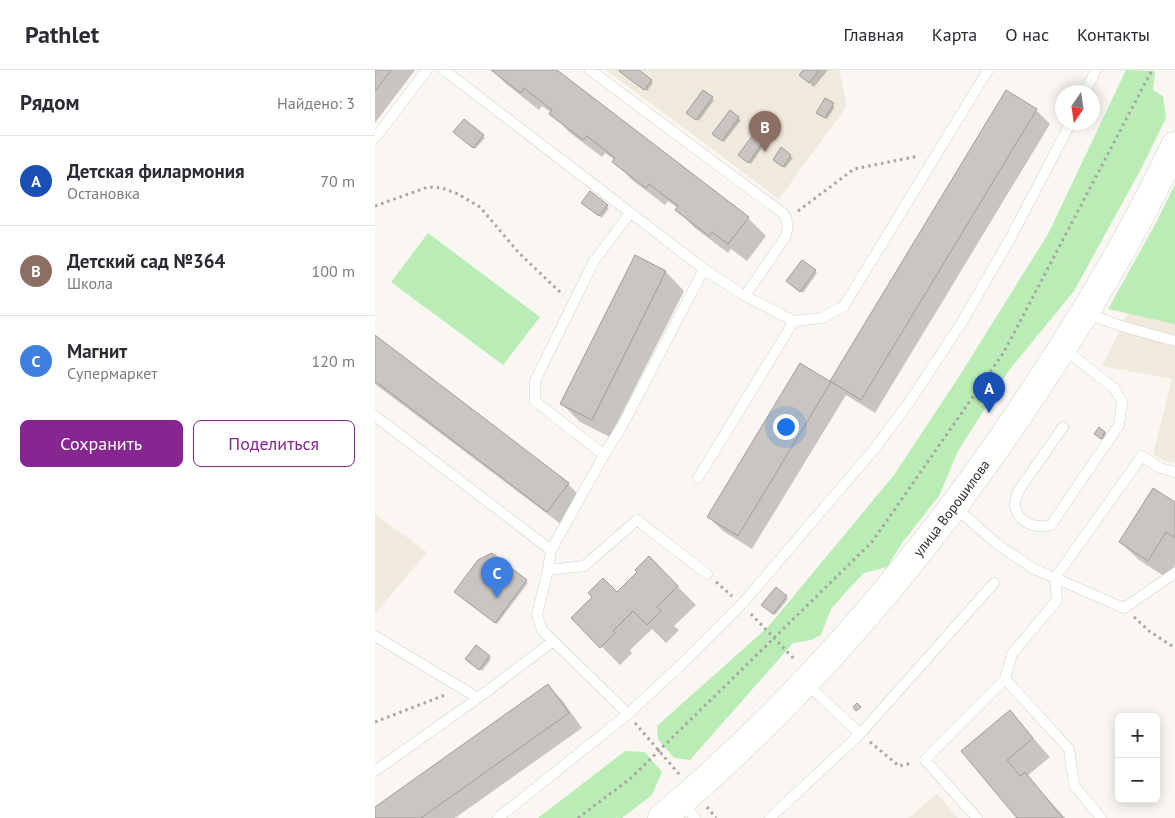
<!DOCTYPE html>
<html lang="ru">
<meta charset="utf-8">
<style>
:root{--surface:#fff;--page:#f7f7f7;--text:#2b2b33;--muted:#7c7c81;--line:#e1e1e2;--accent:#862690}
body{margin:0;font-family:"PT Sans",sans-serif;background:var(--page);color:var(--text)}
.controls{position:absolute;right:15px;bottom:15px;display:grid;overflow:hidden;border-radius:8px;box-shadow:0 2px 12px #0003}
.controls button{width:45px;height:45px;display:grid;place-items:center;padding:0;border:0;border-bottom:1px solid var(--line);background:var(--surface);color:var(--text);font:25px sans-serif}
.compass{position:absolute;left:680px;top:15px;width:45px;height:45px;border-radius:50%;background:var(--surface);box-shadow:0 2px 12px #0003;rotate:193deg}
.you{position:absolute;left:410px;top:356px;width:18px;height:18px;margin:-12px;border:4px solid #fff;border-radius:50%;background:#1a73e8;box-shadow:0 0 0 8px #1a73e833}
.badge{display:grid;place-items:center;width:32px;height:32px;border-radius:50%;background:var(--accent);color:#fff;font-size:16px;font-weight:700}
.pin{position:absolute;translate:-50% -41px;filter:drop-shadow(0 1px 2px #0008)}
.pin::after{content:'';position:absolute;top:26px;width:18px;height:15px;background:inherit;clip-path:polygon(0 0,100% 0,50% 100%)}
.list{margin:0;padding:0;list-style:none}
h2{display:flex;justify-content:space-between;align-items:center;height:65px;margin:0;padding:0 20px;font-size:21px}
h2 small{font-size:16px;font-weight:400;color:var(--muted)}
.list li{display:grid;grid-template-columns:32px 1fr auto;gap:15px;align-items:center;box-sizing:border-box;height:90px;padding:0 20px;border-top:1px solid var(--line)}
.list b{display:block;font-size:19px;white-space:nowrap}
.list p{margin:0;font-size:16px;white-space:nowrap;color:var(--muted)}
.list em{font-size:16px;font-style:normal;color:var(--muted)}
.actions{display:flex;gap:10px;padding:15px 20px}
.actions a{flex:1;padding:11px 0;border:1px solid var(--accent);border-radius:8px;text-align:center;font-size:18px;color:var(--accent)}
.actions .main{background:var(--accent);color:#fff}
.map{position:relative;flex:none;width:800px;height:748px;overflow:hidden}
header{display:flex;align-items:center;gap:30px;box-sizing:border-box;height:70px;padding:0 25px;background:var(--surface);border-bottom:1px solid var(--line)}
header strong{font-size:24px}
nav{display:flex;gap:28px;margin-inline-start:auto;font-size:18px}
main{display:flex}
aside{flex:1;background:var(--surface)}
.map>svg:first-child{display:block}
</style>
<header>
<strong>Pathlet</strong>
<nav><a>Главная</a><a>Карта</a><a>О нас</a><a>Контакты</a></nav>
</header>
<main>
<aside>
<h2>Рядом<small>Найдено: 3</small></h2>
<ul class="list">
<li><span class="badge" style="background:#1a4fb4">A</span><div><b>Детская филармония</b><p>Остановка</p></div><em>70 m</em></li>
<li><span class="badge" style="background:#8d6e63">B</span><div><b>Детский сад №364</b><p>Школа</p></div><em>100 m</em></li>
<li><span class="badge" style="background:#3f7fe0">C</span><div><b>Магнит</b><p>Супермаркет</p></div><em>120 m</em></li>
</ul>
<div class="actions"><a class="main">Сохранить</a><a>Поделиться</a></div>
</aside>
<div class="map">
<svg width="800" height="748" viewBox="0 0 800 748">
<rect width="100%" height="100%" fill="#faf7f2"/>
<path fill="#f0eade" d="M231,0H464L472,36L404,129Z
M800,148V393L789,391L778,384L797,309L727,296Z
M0,444L52,482L0,544Z
M562,724L583,748H533Z"/>
<path fill="#baecb5" d="M751,0L780,1L778,20L788,26L791,48L766,99L699,221L635,299L583,381L564,426L527,473L512,497L489,503L471,522L456,539L446,565L436,570L418,573L315,690L299,688L283,669L282,656L393,557L519,405L585,305L673,164Z
M800,114V254L733,239L782,151Z
M53,163L165,247L128,295L16,212Z
M250,681L270,682L287,702L277,725L247,748H163Z"/>
<path fill="#0003" d="M0,0H40L0,53Z
M117,0H180L373,148L391,166L372,191L356,179L353,183L320,158L302,140L303,138L293,131L290,135L257,110L239,91L240,90L230,83L227,87L194,62L177,43L167,36L164,40L131,14Z
M247,0H262L278,13L272,21L248,3Z
M430,0H453L439,17L431,10Z
M328,22L339,30L324,51L315,45Z
M631,22L661,40L675,54L500,343L471,325L377,479L348,461L334,447L455,313Z
M450,30L460,37L452,49L444,44Z
M355,42L366,50L349,72L340,66Z
M381,63L392,71L376,94L367,87Z
M82,64L108,66L110,68L100,79Z
M406,79L418,88L410,98L401,92Z
M215,123L234,138L227,148L210,135Z
M260,187L291,202L309,221L235,367L205,352L187,334Z
M440,201L442,203L428,223L415,213Z
M0,267L193,414L207,428L187,455L0,314Z
M730,362L732,365L728,370L723,366Z
M800,433V495L792,508L764,490L745,472Z
M116,484L153,513L122,554L83,524Z
M274,488L321,535L299,556L304,560L291,573L277,559L255,580L257,583L245,595L198,548L242,524L263,502Z
M411,527L413,529L400,545L390,537Z
M114,587L116,589L107,601L94,591Z
M173,616L187,630L207,658L80,748H0V739Z
M635,642L675,687L652,706L690,748H644L588,681Z"/>
<path fill="#c9c6c1" stroke="#a09d99" d="M0,0H16L0,21Z
M116,0H182L374,147L353,174L337,162L334,166L300,140L303,136L274,114L271,118L237,92L240,88L212,66L208,70L174,44L177,40L149,18L146,23Z
M245,0H264L277,10L269,20L244,1Z
M428,0H444L434,13L424,5Z
M328,20L338,27L321,50L311,43Z
M631,20L662,39L486,330L455,311Z
M450,28L459,33L450,48L441,43Z
M355,40L364,47L347,71L337,64Z
M89,49L109,65L98,78L78,62Z
M381,61L391,68L373,93L363,85Z
M406,77L416,85L408,97L398,90Z
M215,121L233,135L224,146L206,133Z
M260,185L291,201L217,350L185,334Z
M427,190L441,200L425,222L411,211Z
M0,265L194,413L172,442L0,311Z
M425,293L456,312L363,466L332,447Z
M724,357L730,362L726,369L719,364Z
M778,418L800,432V468L791,462L773,491L744,472Z
M117,483L152,510L120,553L79,522L103,490Z
M274,486L303,516L282,537L286,541L272,555L258,541L238,561L240,563L225,578L196,548L217,527L213,523L228,508L242,522L262,502L260,500Z
M401,517L412,526L398,544L386,535Z
M101,575L115,586L104,600L90,589Z
M173,614L194,643L46,748H0V737Z
M482,633L486,637L481,641L478,637Z
M635,640L658,668L632,690L645,706L650,702L688,748H642L586,681Z"/>
<g fill="none" stroke-linecap="round" stroke-linejoin="round">
<g stroke="#d2d0cb" stroke-width="11">
<path id="lane" d="M69,0L329,199L370,226L419,251
M215,0L409,144L413,154L411,166L370,226
M710,22L721,0
M0,68L52,0
M710,243L746,256L800,271
M0,346L176,480
M688,357L642,423C642,427 640,432 640,435C642,453 661,459 676,455L744,355L747,332L739,318L689,279
M229,385L247,356L329,199
M323,408L419,251L447,248L469,236L613,0
M580,437L622,474L659,499L749,538L800,503
M173,500L209,496L262,450L332,504
M0,566L103,628
M253,644L167,560L162,545L173,500L176,480L229,385L160,331V311L219,191L255,143
M485,664L619,513
M0,701L103,628L177,572
M307,732L320,748
M123,748L253,644L310,591L367,534L501,377L537,328L587,252L635,169L696,52
M395,748L485,664L431,613
M602,748L550,690L630,609
M726,748L699,715L694,679L630,609L637,584L682,530L680,508L767,386L785,398L800,402"/>
</g>
<g stroke="#d2d0cb" stroke-width="29">
<g id="secondary">
<path id="s1" d="M287,748C434,624 559,475 664,314C715,237 761,159 800,76"/>
</g>
</g>
<path stroke="#a7a5a1" stroke-width="3" stroke-dasharray="2.5 4" stroke-linecap="butt" d="M0,136L53,117L67,118L83,124L105,137L144,183L188,225
M423,141L479,99L544,86
M341,512L357,526
M376,544L420,590
M759,547L774,561L800,578
M0,652L70,625
M260,653L304,704
M495,672L524,696L537,693
M332,737L341,748
M203,748L256,708L497,472L629,282L777,0"/>
<use href="#lane" stroke="#fff" stroke-width="10"/>
<use href="#secondary" stroke="#fff" stroke-width="28"/>
</g>
<g text-anchor="middle" dominant-baseline="central" stroke-width="4.5" stroke-linejoin="round" paint-order="stroke">
<g font-size="14" fill="#2f2e2c" stroke="#fff">
<text stroke="none"><textPath href="#s1" startOffset="425">улица Ворошилова</textPath></text>
</g>
</g>
</svg>
<div class="controls">
<button>+</button>
<button>−</button>
</div>
<svg class="compass" viewBox="-18 -18 36 36"><path d="M0-13l5 13h-10z" fill="#e53935"/><path d="M0 13l5-13h-10z" fill="#7c7c81"/></svg>
<div class="you"></div>
<div class="pin badge" style="left:614px;top:343px;background:#1a4fb4">A</div>
<div class="pin badge" style="left:390px;top:82px;background:#8d6e63">B</div>
<div class="pin badge" style="left:122px;top:528px;background:#3f7fe0">C</div>
</div>
</main>
